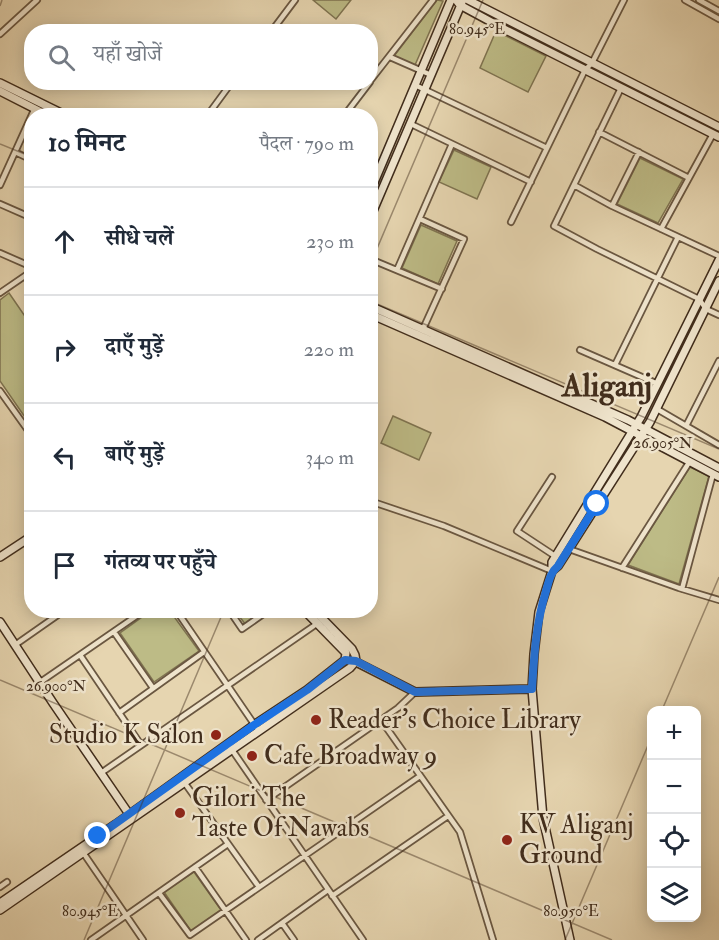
<!DOCTYPE html>
<html lang="hi">
<meta charset="utf-8">
<style>
:root{--surface:#fff;--page:#f2f2f3;--text:#1f2937;--muted:#747a83;--line:#e0e1e3}
body{margin:0;font-family:"IM FELL Double Pica","Noto Serif Devanagari",serif;background:var(--page);color:var(--text)}
.controls{position:absolute;right:18px;bottom:18px;display:grid;overflow:hidden;border-radius:12px;box-shadow:0 3px 15px #0003}
.controls button{width:54px;height:54px;display:grid;place-items:center;padding:0;border:0;border-bottom:2px solid var(--line);background:var(--surface);color:var(--text);font:30px sans-serif}
.stop{position:absolute;width:18px;height:18px;margin:-14px;border:4px solid #1a73e8;border-radius:50%;background:#fff}
.stop.end{background:#1a73e8;border-color:#fff;box-shadow:0 2px 6px #0008}
.list{margin:0;padding:0;list-style:none}
h2{display:flex;justify-content:space-between;align-items:center;height:78px;margin:0;padding:0 24px;font-size:26px}
h2 small{font-size:20px;font-weight:400;color:var(--muted)}
.list li{display:grid;grid-template-columns:39px 1fr auto;gap:18px;align-items:center;box-sizing:border-box;height:108px;padding:0 24px;border-top:2px solid var(--line)}
.list b{display:block;font-size:22px;white-space:nowrap}
.list em{font-size:20px;font-style:normal;color:var(--muted)}
.icon{flex:none;width:33px;height:33px;fill:none;stroke:currentColor;stroke-width:2;stroke-linecap:round;stroke-linejoin:round}
.map{position:relative;flex:none;width:719px;height:940px;overflow:hidden}
.search{position:absolute;background:var(--surface);box-shadow:0 3px 15px #0003;left:24px;top:24px;width:354px;height:66px;display:flex;align-items:center;gap:15px;box-sizing:border-box;padding:0 21px;border-radius:24px;color:var(--muted);font-size:22px}
.panel{position:absolute;background:var(--surface);box-shadow:0 3px 15px #0003;left:24px;top:108px;width:354px;height:510px;border-radius:24px}
.map>svg:first-child{display:block}
</style>
<div class="map">
<svg width="719" height="940" viewBox="0 0 719 940">
<rect width="100%" height="100%" fill="#e6d5b0"/>
<filter id="stains"><feTurbulence type="fractalNoise" baseFrequency=".00333" numOctaves="4"/><feColorMatrix values="0 0 0 0 .2 0 0 0 0 .09 0 0 0 0 .02 0 0 0 .5 -.17"/></filter>
<radialGradient id="worn" r=".72"><stop offset=".6" stop-color="#630" stop-opacity="0"/><stop offset="1" stop-color="#630" stop-opacity=".3"/></radialGradient>
<path fill="#bdbb86" stroke="#7f7451" stroke-width="1.5" d="M313,0H351L336,19Z
M437,0L443,1L415,65L394,56Z
M496,31L546,56L528,92L480,68Z
M454,150L491,167L477,199L439,182Z
M640,158L683,179L658,223L617,204Z
M421,225L457,241L438,284L402,268Z
M9,293L31,325L32,422L29,423L0,381V300Z
M393,416L431,433L419,460L381,443Z
M690,467L709,476L679,584L628,565Z
M152,610L170,611L199,651L154,682L120,633Z
M235,611H264L246,625Z
M194,872L221,910L191,931L164,892Z"/>
<g fill="none" stroke-linecap="round" stroke-linejoin="round">
<g stroke="#6a5741" stroke-width="8">
<path id="street" d="M685,0L719,19
M699,0L719,11
M271,32L295,0
M0,34L37,0
M390,57L431,75
M370,81L433,0
M415,85L547,148
M621,88L554,226L597,249L699,299L706,309L719,315
M207,116L232,82
M344,116L370,82
M411,124L531,182
M599,132L689,178
M15,152L32,160
M0,185L35,108
M574,185L612,206L719,256
M0,204L32,218
M612,206L639,152
M420,219L464,239L423,329
M511,222L585,70L592,63L624,0
M661,229L713,134
M0,253L32,267
M370,259L442,289
M397,270L452,144
M0,293L32,271
M580,350L658,384
M615,365L678,237
M0,391L32,436
M657,409L719,445
M686,426L719,361
M552,477L517,531L555,556
M370,501L444,526L552,571
M569,549L679,588L719,600
M622,568L690,461
M682,589L713,474
M176,610L256,727
M229,610L242,629L269,610
M114,632L153,688
M15,645L65,610
M80,655L141,745
M39,683L145,610
M119,713L204,652
M381,720L460,832L493,940
M228,744L363,940
M101,773L318,623
M184,782L259,887
M266,800L398,708L415,692
M82,851L143,940
M195,867L246,940
M0,887L7,882
M159,893L190,935L420,776
M332,896L448,816
M282,923L294,940
M91,940L228,844
M258,940L328,890"/>
</g>
<g stroke="#412d1c" stroke-width="10">
<path id="secondary" d="M456,0L460,5L508,31L719,137
M468,0L719,127
M0,83L67,116
M0,91L49,116
M370,192L451,0
M370,218L463,0
M370,306L628,420L719,468
M370,314L605,417L719,477
M0,557L32,536
M552,571L558,566L650,422L719,281
M304,610L346,653L345,660
M0,622L53,703L131,817
M354,661L415,692L532,689
M0,903L116,824L254,725L307,690L345,660
M0,910L350,668L356,661L355,655L352,649L314,610
M570,940L543,818L532,689L534,654L539,612L552,571V562L641,417L719,260"/>
</g>
<use href="#street" stroke="#efe4cc" stroke-width="4.5"/>
<use href="#secondary" stroke="#efe4cc" stroke-width="7"/>
</g>
<g fill="none" stroke-linecap="round" stroke-linejoin="round">
<path stroke="#1a73e8" stroke-width="8" d="M98,836L254,725L307,690L345,660L356,661L415,692L532,689C534,656 536,623 546,591C549,581 550,573 558,566L597,504"/>
</g>
<path fill="none" stroke="#412d1c" stroke-width="1.5" stroke-opacity="0.45" d="M0,6L2,0M0,144L32,157M370,265L483,0M370,301L719,449M0,680L612,940M662,710L719,577M84,940L224,610M565,940L652,736"/>
<g fill="#8f2418" stroke="#efe4cc" stroke-width="2">
<circle cx="316" cy="720" r="6"/>
<circle cx="216" cy="735" r="6"/>
<circle cx="252" cy="756" r="6"/>
<circle cx="180" cy="813" r="6"/>
<circle cx="507" cy="840" r="6"/>
</g>
<g text-anchor="middle" dominant-baseline="central" stroke-width="5" stroke-linejoin="round" paint-order="stroke">
<g font-size="26" fill="#412d1c" stroke="#efe4cc" text-anchor="start">
<text x="328" y="720">Reader's Choice Library</text>
<text x="204" y="735" text-anchor="end">Studio K Salon</text>
<text x="264" y="756">Cafe Broadway 9</text>
<text x="192" y="798">Gilori The<tspan x="192" dy="30">Taste Of Nawabs</tspan></text>
<text x="519" y="825">KV Aliganj<tspan x="519" dy="30">Ground</tspan></text>
</g>
<g font-size="32" font-weight="bold" fill="#412d1c" stroke="#efe4cc">
<text x="607" y="386">Aliganj</text>
</g>
</g>
<g font-size="15" text-anchor="middle" fill="#412d1c" stroke="#efe4cc" stroke-width="5" stroke-linejoin="round" paint-order="stroke">
<text x="477" y="34">80.945°E</text>
<text x="663" y="448">26.905°N</text>
<text x="56" y="691">26.900°N</text>
<text x="90" y="916">80.945°E</text>
<text x="571" y="916">80.950°E</text>
</g>
<rect width="100%" height="100%" filter="url(#stains)"/>
<rect width="100%" height="100%" fill="url(#worn)"/>
</svg>
<div class="controls">
<button>+</button>
<button>−</button>
<button><svg class="icon" aria-label="locate" viewBox="0 0 24 24"><circle cx="12" cy="12" r="6"/><path d="M12 2v4M12 18v4M2 12h4M18 12h4"/></svg></button>
<button><svg class="icon" aria-label="layers" viewBox="0 0 24 24"><path d="M12 4l9 5-9 5-9-5zM3 14l9 5 9-5"/></svg></button>
</div>
<div class="stop" style="left:597px;top:504px"></div>
<div class="stop end" style="left:98px;top:836px"></div>
<div class="search"><svg class="icon" aria-label="search" viewBox="0 0 24 24"><circle cx="10" cy="10" r="6"/><path d="M15 15l6 6"/></svg>यहाँ खोजें</div>
<section class="panel">
<h2>10 मिनट<small>पैदल · 790 m</small></h2>
<ul class="list">
<li><svg class="icon" aria-label="ahead" viewBox="0 0 24 24"><path d="M12 20V5M6 11l6-6 6 6"/></svg><div><b>सीधे चलें</b></div><em>230 m</em></li>
<li><svg class="icon" aria-label="right" viewBox="0 0 24 24"><path d="M7 20v-9h11M14 6l5 5-5 5"/></svg><div><b>दाएँ मुड़ें</b></div><em>220 m</em></li>
<li><svg class="icon" aria-label="left" viewBox="0 0 24 24"><path d="M17 20v-9H6M10 6l-5 5 5 5"/></svg><div><b>बाएँ मुड़ें</b></div><em>340 m</em></li>
<li><svg class="icon" aria-label="arrive" viewBox="0 0 24 24"><path d="M6 21V4h12l-3 4 3 4H6"/></svg><div><b>गंतव्य पर पहुँचे</b></div></li>
</ul>
</section>
</div>
